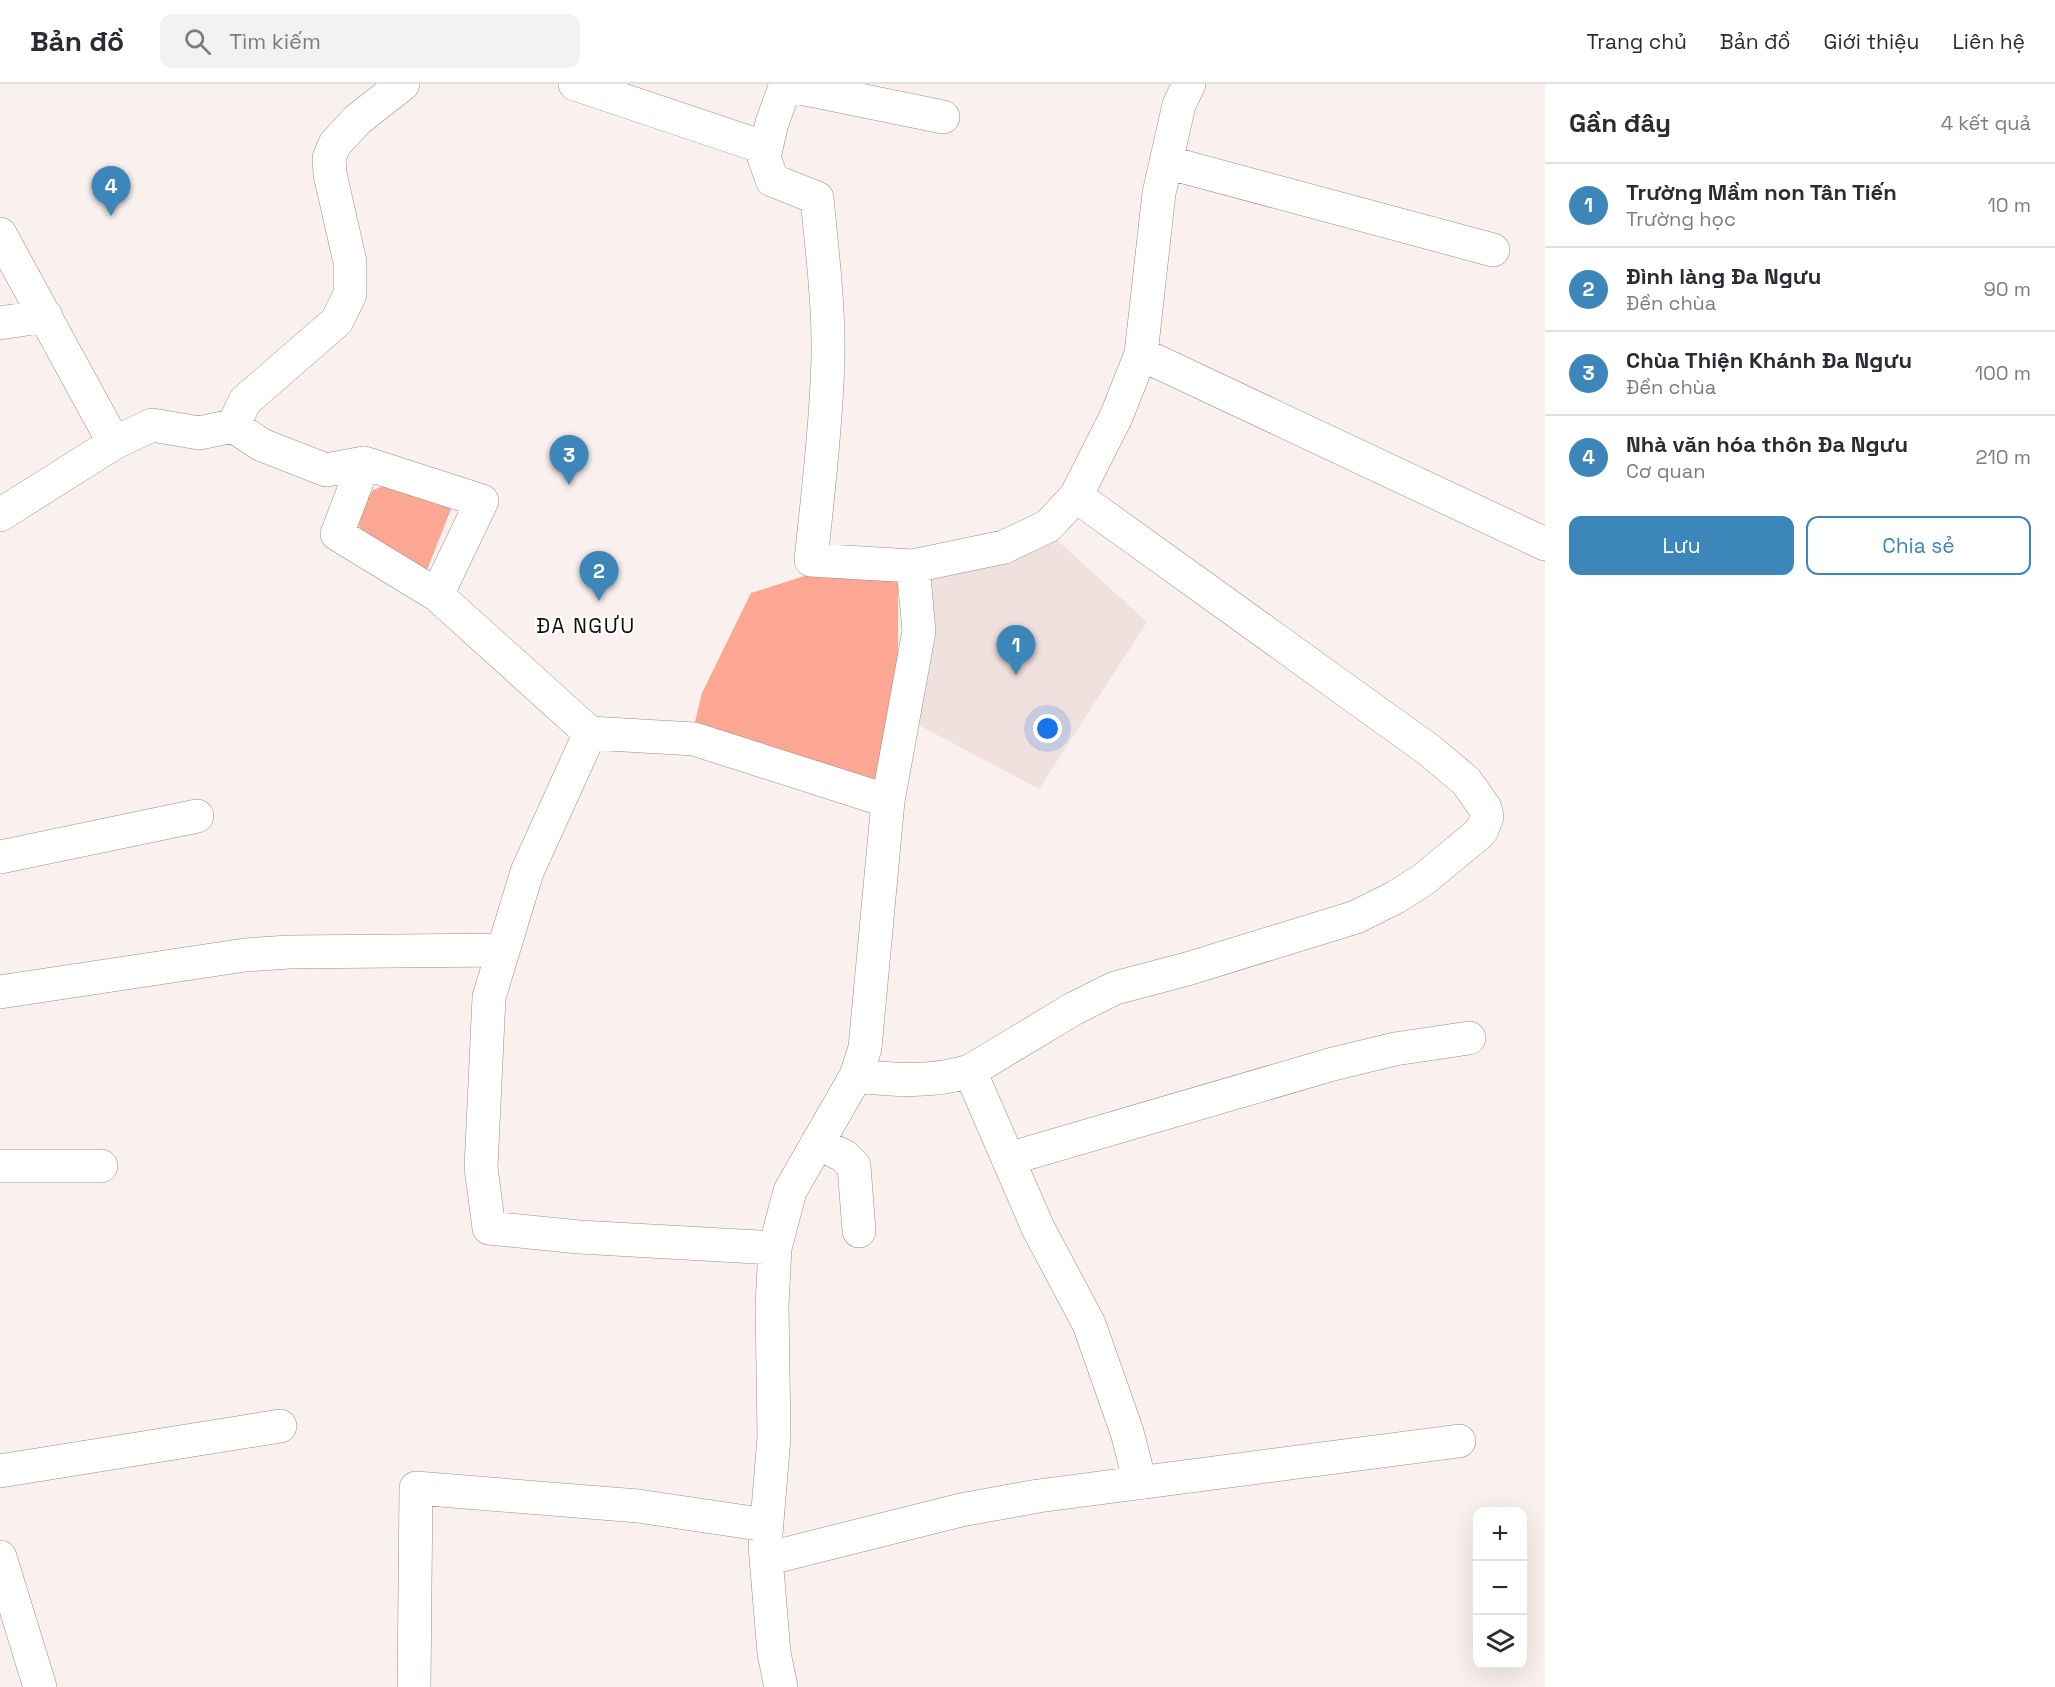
<!DOCTYPE html>
<html lang="vi">
<meta charset="utf-8">
<style>
:root{--surface:#fff;--page:#f2f2f3;--text:#2b2b33;--muted:#7c7c81;--line:#e1e1e2;--accent:#3c86ba}
body{margin:0;font-family:"Space Grotesk",sans-serif;background:var(--page);color:var(--text)}
.controls{position:absolute;right:18px;bottom:18px;display:grid;overflow:hidden;border-radius:12px;box-shadow:0 6px 24px #0002}
.controls button{width:54px;height:54px;display:grid;place-items:center;padding:0;border:0;border-bottom:2px solid var(--line);background:var(--surface);color:var(--text);font:30px sans-serif}
.you{position:absolute;left:1048px;top:645px;width:21px;height:21px;margin:-15px;border:4px solid #fff;border-radius:50%;background:#1a73e8;box-shadow:0 0 0 9px #1a73e833}
.badge{display:grid;place-items:center;width:39px;height:39px;border-radius:50%;background:var(--accent);color:#fff;font-size:20px;font-weight:700}
.pin{position:absolute;translate:-50% -50px;filter:drop-shadow(0 2px 3px #0008)}
.pin::after{content:'';position:absolute;top:32px;width:21px;height:18px;background:inherit;clip-path:polygon(0 0,100% 0,50% 100%)}
.list{margin:0;padding:0;list-style:none}
h2{display:flex;justify-content:space-between;align-items:center;height:78px;margin:0;padding:0 24px;font-size:26px}
h2 small{font-size:20px;font-weight:400;color:var(--muted)}
.list li{display:grid;grid-template-columns:39px 1fr auto;gap:18px;align-items:center;box-sizing:border-box;height:84px;padding:0 24px;border-top:2px solid var(--line)}
.list b{display:block;font-size:22px;white-space:nowrap}
.list p{margin:0;font-size:20px;white-space:nowrap;color:var(--muted)}
.list em{font-size:20px;font-style:normal;color:var(--muted)}
.actions{display:flex;gap:12px;padding:18px 24px}
.actions a{flex:1;padding:14px 0;border:2px solid var(--accent);border-radius:12px;text-align:center;font-size:21px;color:var(--accent)}
.actions .main{background:var(--accent);color:#fff}
.icon{flex:none;width:33px;height:33px;fill:none;stroke:currentColor;stroke-width:2;stroke-linecap:round;stroke-linejoin:round}
.map{position:relative;flex:none;width:1545px;height:1603px;overflow:hidden}
header{display:flex;align-items:center;gap:36px;box-sizing:border-box;height:84px;padding:0 30px;background:var(--surface);border-bottom:2px solid var(--line)}
header strong{font-size:28px}
nav{display:flex;gap:33px;margin-inline-start:auto;font-size:21px}
.search{width:420px;height:54px;background:var(--page);display:flex;align-items:center;gap:15px;box-sizing:border-box;padding:0 21px;border-radius:12px;color:var(--muted);font-size:22px}
main{display:flex}
aside{flex:1;background:var(--surface)}
.map>svg:first-child{display:block}
</style>
<header>
<strong>Bản đồ</strong>
<div class="search"><svg class="icon" aria-label="search" viewBox="0 0 24 24"><circle cx="10" cy="10" r="6"/><path d="M15 15l6 6"/></svg>Tìm kiếm</div>
<nav><a>Trang chủ</a><a>Bản đồ</a><a>Giới thiệu</a><a>Liên hệ</a></nav>
</header>
<main>
<div class="map">
<svg width="1545" height="1603" viewBox="0 0 1545 1603">
<rect width="100%" height="100%" fill="#faf1ef"/>
<path fill="#f1e1de" d="M1056,455L1147,538L1039,705L909,636L922,486Z"/>
<path fill="#fca694" d="M386,401L451,425L427,486L362,448L355,434L373,406Z
M811,490L898,492V612L878,704L693,646L702,609L751,509Z"/>
<g fill="none" stroke-linecap="round" stroke-linejoin="round">
<g stroke="#968e8d" stroke-width="34">
<path id="minor" d="M575,0L766,64
M786,0L772,39L764,73L772,96L817,114C822,167 829,221 828,274C826,342 818,409 811,476L913,482L1004,463L1048,442L1076,412L1116,333L1141,270L1159,109L1179,21L1189,0
M786,1L943,33
M1166,78L1493,166
M0,150L114,359
M0,239L46,232
M1141,270L1545,460
M233,342L245,317L337,237L350,210V178L330,90L329,74L335,60L357,36L403,0
M364,379L337,450L437,511L590,649L694,655L888,717
M0,431L114,359L152,341L199,349L233,342L262,361L326,386L364,379L482,417L437,511
M590,649L527,788L489,913L481,1084L489,1144L579,1153L775,1164
M0,773L197,732
M0,908L245,871L289,868L503,866
M970,987L1038,1144L1089,1240L1127,1348L1140,1399
M856,992C893,996 933,999 970,987L1073,925L1115,904L1187,885L1356,833L1396,813L1424,795L1476,752L1482,746L1487,733L1485,724L1466,697L1429,666L1076,412
M817,1059L844,1072L854,1082L859,1147
M1008,1075L1333,980L1395,965L1469,954
M0,1082H101
M0,1387L280,1342
M0,1473L40,1603
M766,1475L961,1426L1038,1412L1459,1357
M414,1603L416,1404L638,1422L766,1441
M781,1603L774,1569L765,1462L774,1353L772,1221L775,1164L790,1107L856,992L865,964L888,717L919,547L913,482"/>
</g>
<use href="#minor" stroke="#fff" stroke-width="33"/>
</g>
<g text-anchor="middle" dominant-baseline="central" stroke-width="4.5" stroke-linejoin="round" paint-order="stroke">
<g font-size="21" letter-spacing="1.5" fill="#110e0e" stroke="#fff">
<text x="586" y="541">ĐA NGƯU</text>
</g>
</g>
</svg>
<div class="controls">
<button>+</button>
<button>−</button>
<button><svg class="icon" aria-label="layers" viewBox="0 0 24 24"><path d="M12 4l9 5-9 5-9-5zM3 14l9 5 9-5"/></svg></button>
</div>
<div class="you"></div>
<div class="pin badge" style="left:1016px;top:591px">1</div>
<div class="pin badge" style="left:599px;top:517px">2</div>
<div class="pin badge" style="left:569px;top:401px">3</div>
<div class="pin badge" style="left:111px;top:132px">4</div>
</div>
<aside>
<h2>Gần đây<small>4 kết quả</small></h2>
<ul class="list">
<li><span class="badge">1</span><div><b>Trường Mầm non Tân Tiến</b><p>Trường học</p></div><em>10 m</em></li>
<li><span class="badge">2</span><div><b>Đình làng Đa Ngưu</b><p>Đền chùa</p></div><em>90 m</em></li>
<li><span class="badge">3</span><div><b>Chùa Thiện Khánh Đa Ngưu</b><p>Đền chùa</p></div><em>100 m</em></li>
<li><span class="badge">4</span><div><b>Nhà văn hóa thôn Đa Ngưu</b><p>Cơ quan</p></div><em>210 m</em></li>
</ul>
<div class="actions"><a class="main">Lưu</a><a>Chia sẻ</a></div>
</aside>
</main>
